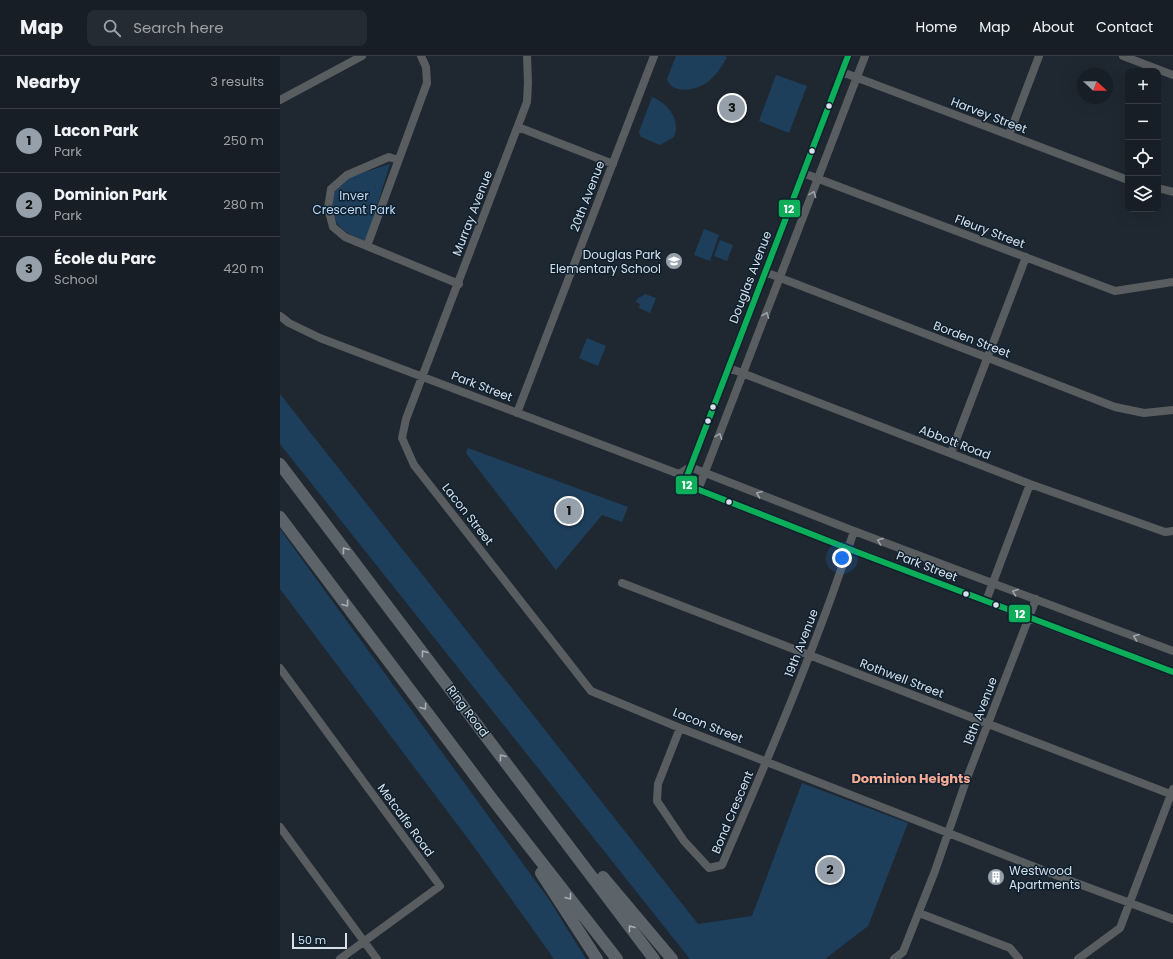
<!DOCTYPE html>
<meta charset="utf-8">
<style>
:root{--surface:#171e25;--page:#242b32;--text:#f1f3f6;--muted:#9ea2a7;--line:#363c42;--accent:#96a0aa}
body{margin:0;font-family:Poppins,sans-serif;background:var(--page);color:var(--text)}
.controls{position:absolute;right:12px;top:12px;display:grid;overflow:hidden;border-radius:8px;box-shadow:0 4px 16px #0002}
.controls button{width:36px;height:36px;display:grid;place-items:center;padding:0;border:0;border-bottom:1px solid var(--line);background:var(--surface);color:var(--text);font:20px sans-serif}
.compass{position:absolute;left:797px;top:12px;width:36px;height:36px;border-radius:50%;background:var(--surface);box-shadow:0 4px 16px #0002;rotate:111deg}
.scale{position:absolute;left:12px;bottom:10px;width:55px;box-sizing:border-box;padding-left:4px;border:2px solid #d6e0eb;border-top:0;font-size:11px;line-height:14px;white-space:nowrap;color:#d6e0eb;-webkit-text-stroke:3px #0e1f2d;paint-order:stroke}
.you{position:absolute;left:562px;top:502px;width:14px;height:14px;margin:-10px;border:3px solid #fff;border-radius:50%;background:#1a73e8;box-shadow:0 0 0 6px #1a73e833}
.badge{display:grid;place-items:center;width:26px;height:26px;border-radius:50%;background:var(--accent);color:#111;font-size:13px;font-weight:700}
.pin{position:absolute;translate:-50% -50%;border:2px solid #fff;box-shadow:0 1px 4px #0006}
.list{margin:0;padding:0;list-style:none}
h2{display:flex;justify-content:space-between;align-items:center;height:52px;margin:0;padding:0 16px;font-size:17px}
h2 small{font-size:13px;font-weight:400;color:var(--muted)}
.list li{display:grid;grid-template-columns:26px 1fr auto;gap:12px;align-items:center;box-sizing:border-box;height:64px;padding:0 16px;border-top:1px solid var(--line)}
.list b{display:block;font-size:15px;white-space:nowrap}
.list p{margin:0;font-size:13px;white-space:nowrap;color:var(--muted)}
.list em{font-size:13px;font-style:normal;color:var(--muted)}
.icon{flex:none;width:22px;height:22px;fill:none;stroke:currentColor;stroke-width:2;stroke-linecap:round;stroke-linejoin:round}
.map{position:relative;flex:none;width:893px;height:903px;overflow:hidden}
header{display:flex;align-items:center;gap:24px;box-sizing:border-box;height:56px;padding:0 20px;background:var(--surface);border-bottom:1px solid var(--line)}
header strong{font-size:19px}
nav{display:flex;gap:22px;margin-inline-start:auto;font-size:14px}
.search{width:280px;height:36px;background:var(--page);display:flex;align-items:center;gap:10px;box-sizing:border-box;padding:0 14px;border-radius:8px;color:var(--muted);font-size:15px}
main{display:flex}
aside{flex:1;background:var(--surface)}
.map>svg:first-child{display:block}
</style>
<header>
<strong>Map</strong>
<div class="search"><svg class="icon" aria-label="search" viewBox="0 0 24 24"><circle cx="10" cy="10" r="6"/><path d="M15 15l6 6"/></svg>Search here</div>
<nav><a>Home</a><a>Map</a><a>About</a><a>Contact</a></nav>
</header>
<main>
<aside>
<h2>Nearby<small>3 results</small></h2>
<ul class="list">
<li><span class="badge">1</span><div><b>Lacon Park</b><p>Park</p></div><em>250 m</em></li>
<li><span class="badge">2</span><div><b>Dominion Park</b><p>Park</p></div><em>280 m</em></li>
<li><span class="badge">3</span><div><b>École du Parc</b><p>School</p></div><em>420 m</em></li>
</ul>
</aside>
<div class="map">
<svg width="893" height="903" viewBox="0 0 893 903">
<rect width="100%" height="100%" fill="#1f2831"/>
<path fill="#1e3f5c" d="M396,0H444L447,1C443,9 437,18 430,24C420,34 392,40 387,23Z
M496,19L527,30L509,77L479,65Z
M372,41C388,47 401,64 394,81L380,89L361,81L359,76Z
M110,108L86,185C57,174 49,166 54,134L69,121Z
M424,173L439,179L430,205L414,199Z
M440,184L453,189L447,205L434,200Z
M365,238L376,242L370,257L359,252L360,248L356,246L357,243Z
M307,282L326,290L318,310L299,302Z
M0,338L418,868L472,860L522,727L628,767L588,870L545,903H410L0,388Z
M188,392L348,451L342,466L322,459L276,514L186,397Z
M0,473L270,845L306,903H274L192,788L0,533Z"/>
<g fill="none" stroke-linecap="round" stroke-linejoin="round">
<path stroke="#595d60" stroke-width="8" d="M247,0L248,27L247,46L126,363L122,382L134,409L311,635L400,672L791,825L893,863
M843,0L893,19
M562,16L848,124
M0,44L82,0
M238,71L333,108
M729,79L759,0
M118,104L109,101L67,119L51,133L48,152L53,171L65,181L179,228
M523,117L835,235L893,226
M878,132L893,136
M87,190L147,27L146,11L141,0
M485,216L835,351L864,357L893,354
M0,260L9,267L40,282L399,418L404,428L418,434L749,562L893,616
M449,312L750,428L885,476L893,475
M237,357L374,0
M671,397L746,201
M399,418L410,411L574,475L893,595
M404,428L568,0
M418,434L585,0
M342,527L893,739
M706,545L750,428
M0,612L160,830L60,903
M400,672L378,728L377,745L404,785L429,812L442,809C489,700 537,589 574,475
M0,771L97,903
M639,857L730,892L739,903
M614,903L623,896L655,815L687,722L756,543
M798,903L840,872L893,733"/>
<path stroke="#5d6469" stroke-width="12" d="M0,408L374,903
M0,461L213,744L337,903
M261,817L317,903
M323,821L392,903"/>
<g stroke="#0e1f2d" stroke-width="9">
<path id="bus-1" d="M568,0L404,428L569,493L893,616"/>
</g>
<use href="#bus-1" stroke="#0dae5a" stroke-width="6"/>
</g>
<defs><path id="oneway-chevron" d="M-2-3.5L2.5 0L-2 3.5" fill="none" stroke-width="1.6" stroke-linecap="round" stroke-linejoin="round"/></defs>
<g stroke="#9ea5ac">
<use href="#oneway-chevron" transform="translate(533 138) rotate(-69)"/>
<use href="#oneway-chevron" transform="translate(486 259) rotate(-69)"/>
<use href="#oneway-chevron" transform="translate(439 380) rotate(-70)"/>
<use href="#oneway-chevron" transform="translate(479 438) rotate(-159)"/>
<use href="#oneway-chevron" transform="translate(600 485) rotate(-159)"/>
<use href="#oneway-chevron" transform="translate(735 536) rotate(-160)"/>
<use href="#oneway-chevron" transform="translate(856 581) rotate(-159)"/>
</g>
<g stroke="#a6aeb7">
<use href="#oneway-chevron" transform="translate(65 494) rotate(-127)"/>
<use href="#oneway-chevron" transform="translate(66 548) rotate(53)"/>
<use href="#oneway-chevron" transform="translate(144 597) rotate(-127)"/>
<use href="#oneway-chevron" transform="translate(144 651) rotate(53)"/>
<use href="#oneway-chevron" transform="translate(222 701) rotate(-127)"/>
<use href="#oneway-chevron" transform="translate(289 841) rotate(52)"/>
<use href="#oneway-chevron" transform="translate(351 872) rotate(-127)"/>
</g>
<defs>
<g id="school-disc" transform="scale(0.9)"><circle r="9.5" fill="#96a0aa" stroke="#0e1f2d"/><path d="M0-5L7-2L0 1L-7-2ZM-4 1L0 2.5L4 1V4Q0 6-4 4Z" fill="#fff"/></g>
<g id="building-disc" transform="scale(0.9)"><circle r="9.5" fill="#96a0aa" stroke="#0e1f2d"/><path d="M-4-6H4V6H1V3H-1V6H-4ZM-2.5-4.3h1.7v1.8h-1.7ZM.8-4.3h1.7v1.8H.8ZM-2.5-1h1.7V.8h-1.7ZM.8-1h1.7V.8H.8Z" fill="#fff"/></g>
</defs>
<g fill-rule="evenodd">
<use href="#school-disc" x="394" y="205"/>
<use href="#building-disc" x="716" y="821"/>
</g>
<g fill="#d6e0eb" stroke="#0e1f2d" stroke-width="1.5">
<circle cx="549" cy="50" r="3.5"/>
<circle cx="532" cy="95" r="3.5"/>
<circle cx="433" cy="351" r="3.5"/>
<circle cx="428" cy="365" r="3.5"/>
<circle cx="449" cy="446" r="3.5"/>
<circle cx="686" cy="538" r="3.5"/>
<circle cx="716" cy="549" r="3.5"/>
</g>
<g text-anchor="middle" dominant-baseline="central" stroke-width="3" stroke-linejoin="round" paint-order="stroke">
<g font-size="12" fill="#d6e0eb" stroke="#0e1f2d">
<text transform="translate(709 59) rotate(21)">Harvey Street</text>
<text transform="translate(307 140) rotate(-69)">20th Avenue</text>
<text transform="translate(192 157) rotate(-69)">Murray Avenue</text>
<text transform="translate(710 175) rotate(21)">Fleury Street</text>
<text transform="translate(470 221) rotate(-69)">Douglas Avenue</text>
<text transform="translate(692 283) rotate(21)">Borden Street</text>
<text transform="translate(202 330) rotate(21)">Park Street</text>
<text transform="translate(675 386) rotate(21)">Abbott Road</text>
<text transform="translate(188 458) rotate(52)">Lacon Street</text>
<text transform="translate(647 510) rotate(21)">Park Street</text>
<text transform="translate(521 587) rotate(-69)">19th Avenue</text>
<text transform="translate(622 622) rotate(21)">Rothwell Street</text>
<text transform="translate(188 655) rotate(53)">Ring Road</text>
<text transform="translate(700 655) rotate(-69)">18th Avenue</text>
<text transform="translate(428 669) rotate(22)">Lacon Street</text>
<text transform="translate(452 756) rotate(-67)">Bond Crescent</text>
<text transform="translate(126 764) rotate(54)">Metcalfe Road</text>
</g>
<g font-size="12" fill="#bbdaf7" stroke="#0e1f2d">
<text x="74" y="139">Inver<tspan x="74" dy="14">Crescent Park</tspan></text>
</g>
<g font-size="12" fill="#d6e0eb" stroke="#0e1f2d" text-anchor="end">
<text x="381" y="198">Douglas Park<tspan x="381" dy="14">Elementary School</tspan></text>
<text x="729" y="814" text-anchor="start">Westwood<tspan x="729" dy="14">Apartments</tspan></text>
</g>
<g font-size="13" font-weight="bold" fill="#fcac95" stroke="#0e1f2d">
<text x="631" y="722">Dominion Heights</text>
</g>
</g>
<g stroke="#0e1f2d" stroke-width="1.5">
<rect x="498" y="143" width="23" height="19" rx="4" fill="#0dae5a"/>
<rect x="395" y="419" width="23" height="20" rx="4" fill="#0dae5a"/>
<rect x="728" y="548" width="23" height="19" rx="4" fill="#0dae5a"/>
</g>
<g font-size="11" text-anchor="middle" font-weight="bold" fill="#fff">
<text x="509" y="157">12</text>
<text x="407" y="433">12</text>
<text x="740" y="562">12</text>
</g>
</svg>
<div class="controls">
<button>+</button>
<button>−</button>
<button><svg class="icon" aria-label="locate" viewBox="0 0 24 24"><circle cx="12" cy="12" r="6"/><path d="M12 2v4M12 18v4M2 12h4M18 12h4"/></svg></button>
<button><svg class="icon" aria-label="layers" viewBox="0 0 24 24"><path d="M12 4l9 5-9 5-9-5zM3 14l9 5 9-5"/></svg></button>
</div>
<svg class="compass" viewBox="-18 -18 36 36"><path d="M0-13l5 13h-10z" fill="#e53935"/><path d="M0 13l5-13h-10z" fill="#9ea2a7"/></svg>
<div class="scale">50 m</div>
<div class="you"></div>
<div class="pin badge" style="left:289px;top:455px">1</div>
<div class="pin badge" style="left:550px;top:814px">2</div>
<div class="pin badge" style="left:452px;top:52px">3</div>
</div>
</main>
